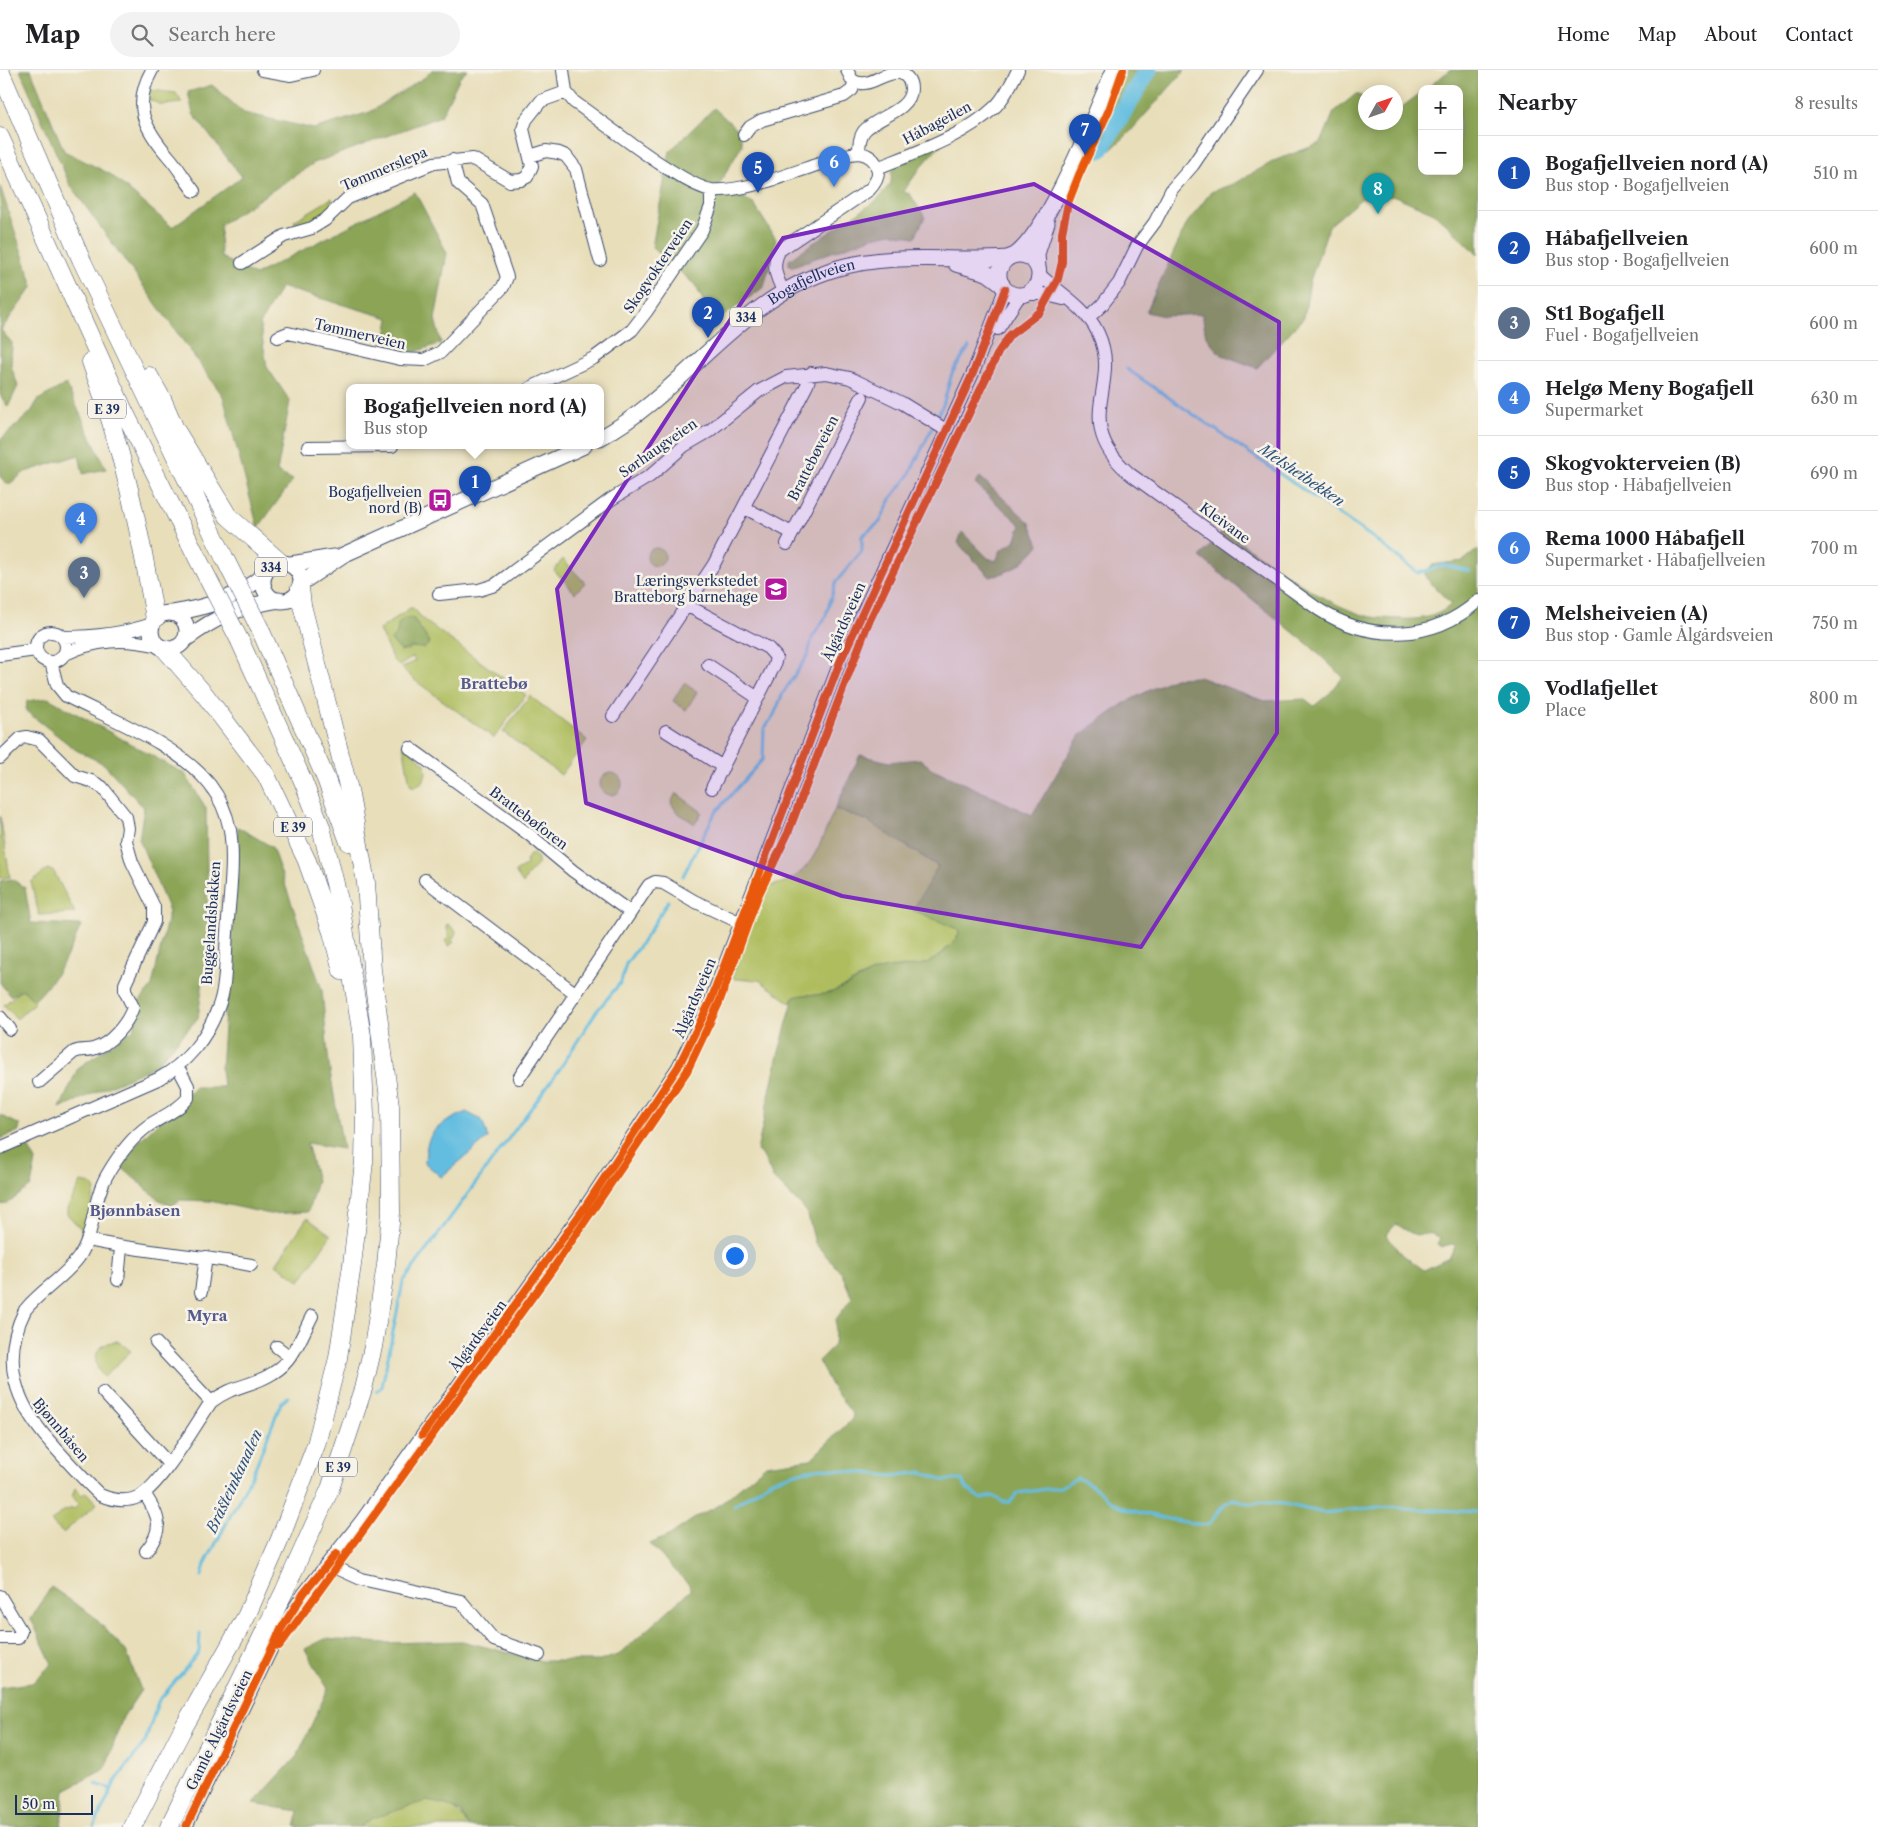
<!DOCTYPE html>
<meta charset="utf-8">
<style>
:root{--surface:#fff;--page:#f2f2f2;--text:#202124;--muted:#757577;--line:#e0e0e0;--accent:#111827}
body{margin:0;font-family:"Libre Caslon Text",serif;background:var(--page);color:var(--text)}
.controls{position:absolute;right:15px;top:15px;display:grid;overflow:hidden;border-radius:10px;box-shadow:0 2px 12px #0003}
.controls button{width:45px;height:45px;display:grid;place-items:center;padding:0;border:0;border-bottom:1px solid var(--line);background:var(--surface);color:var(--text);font:25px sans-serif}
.compass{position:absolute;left:1358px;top:15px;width:45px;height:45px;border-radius:50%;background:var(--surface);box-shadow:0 2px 12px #0003;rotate:50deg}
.scale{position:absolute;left:15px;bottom:12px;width:78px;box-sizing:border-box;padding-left:5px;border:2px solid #1b2f5e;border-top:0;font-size:14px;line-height:18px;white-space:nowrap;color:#1b2f5e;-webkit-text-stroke:4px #f7f3e8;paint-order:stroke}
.you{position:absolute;left:734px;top:1185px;width:18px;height:18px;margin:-12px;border:4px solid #fff;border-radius:50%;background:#1a73e8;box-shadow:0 0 0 8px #1a73e833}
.badge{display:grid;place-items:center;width:32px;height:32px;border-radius:50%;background:var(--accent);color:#fff;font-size:16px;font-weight:700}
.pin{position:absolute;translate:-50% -41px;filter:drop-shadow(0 1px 2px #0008)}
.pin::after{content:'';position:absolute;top:26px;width:18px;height:15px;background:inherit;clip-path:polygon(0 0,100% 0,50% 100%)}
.popup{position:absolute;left:346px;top:314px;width:258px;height:65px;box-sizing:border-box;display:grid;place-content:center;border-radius:10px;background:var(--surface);filter:drop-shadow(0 1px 4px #0005);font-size:16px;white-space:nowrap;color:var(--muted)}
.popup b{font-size:19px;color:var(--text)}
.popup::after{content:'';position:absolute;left:50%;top:100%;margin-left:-10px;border:10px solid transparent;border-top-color:var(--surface)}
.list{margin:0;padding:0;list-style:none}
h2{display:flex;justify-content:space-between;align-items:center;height:65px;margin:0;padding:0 20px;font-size:21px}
h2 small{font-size:16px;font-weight:400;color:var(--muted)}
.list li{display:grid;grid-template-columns:32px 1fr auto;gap:15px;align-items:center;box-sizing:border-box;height:75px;padding:0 20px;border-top:1px solid var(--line)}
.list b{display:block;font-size:19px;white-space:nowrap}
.list p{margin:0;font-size:16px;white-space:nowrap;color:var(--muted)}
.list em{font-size:16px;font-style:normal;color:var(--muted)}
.icon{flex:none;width:28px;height:28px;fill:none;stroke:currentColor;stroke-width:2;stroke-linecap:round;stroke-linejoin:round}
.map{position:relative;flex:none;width:1478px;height:1757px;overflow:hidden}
header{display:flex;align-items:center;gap:30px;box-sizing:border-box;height:70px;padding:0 25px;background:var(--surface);border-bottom:1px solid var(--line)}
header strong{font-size:24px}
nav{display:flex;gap:28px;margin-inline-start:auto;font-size:18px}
.search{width:350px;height:45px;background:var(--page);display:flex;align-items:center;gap:12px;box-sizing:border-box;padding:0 18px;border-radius:28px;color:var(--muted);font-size:19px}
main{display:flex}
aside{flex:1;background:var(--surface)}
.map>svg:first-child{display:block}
</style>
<header>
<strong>Map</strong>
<div class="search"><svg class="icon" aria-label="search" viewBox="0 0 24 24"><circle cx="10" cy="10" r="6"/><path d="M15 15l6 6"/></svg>Search here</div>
<nav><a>Home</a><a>Map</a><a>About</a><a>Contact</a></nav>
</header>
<main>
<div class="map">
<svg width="1478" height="1757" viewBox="0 0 1478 1757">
<rect width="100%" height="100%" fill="#f7f3e8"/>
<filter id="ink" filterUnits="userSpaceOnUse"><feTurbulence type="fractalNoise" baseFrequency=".02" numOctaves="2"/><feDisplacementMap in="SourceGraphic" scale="10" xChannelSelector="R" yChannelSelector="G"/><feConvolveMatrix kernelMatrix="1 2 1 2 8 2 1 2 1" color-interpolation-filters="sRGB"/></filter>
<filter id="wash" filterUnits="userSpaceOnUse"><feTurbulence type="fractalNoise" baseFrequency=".0096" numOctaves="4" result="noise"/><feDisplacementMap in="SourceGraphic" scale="20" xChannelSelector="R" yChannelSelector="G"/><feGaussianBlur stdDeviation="1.12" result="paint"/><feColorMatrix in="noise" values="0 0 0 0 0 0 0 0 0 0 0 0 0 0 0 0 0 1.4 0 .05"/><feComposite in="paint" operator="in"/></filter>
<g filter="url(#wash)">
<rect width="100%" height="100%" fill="#e8deba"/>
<path fill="#afbd5f" stroke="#65765e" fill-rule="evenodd" d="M149,20L176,23L182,33L161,35L148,29Z
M332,128V139L323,146L298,158L294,151Z
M647 487a9 9 0 1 1 18 0a9 9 0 1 1-18 0Z
M563,489L585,513L575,523L554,500Z
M410,538H413L425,551L526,625L494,668L413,609L402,598L415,591L413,587L399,596L393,590L379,560ZM413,548L430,573L407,576L391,570Z
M684,613L697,622L686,640L673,631Z
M530,626L587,670L561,705L503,662Z
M403,674L425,694L426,704L423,712L414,717L410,715Z
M600 714a11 11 0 1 1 22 0a11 11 0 1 1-22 0Z
M676,723L702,742L695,754L677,742L671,733Z
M835,739L868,751L939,797L960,864C956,871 950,876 944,881C922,904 902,892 876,901C859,907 843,919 826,924C813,928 798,920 791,933L759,910L735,909L732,905L766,816C811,813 819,774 835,739Z
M0,746L10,807L0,808Z
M531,783L538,788V794L527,806L523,814L515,802L527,795L526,791Z
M48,799L54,802L75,843L39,845L31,812Z
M448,854L456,861L455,866L451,869L454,872L449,876L445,871L449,866L446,855Z
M22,919L35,932L17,949L4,935Z
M81,1112L91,1114L95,1120L86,1159L83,1161L67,1144V1139Z
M307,1148L331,1165L300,1211L276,1194Z
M118,1271L131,1281L104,1307C88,1290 96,1273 118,1271Z
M75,1418L82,1425L86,1422L97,1434L63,1463L51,1452C58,1445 64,1438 74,1439L79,1435L72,1427Z
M426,1730C449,1735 457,1735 468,1757H359L373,1748Z"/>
<path fill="#8ba456" stroke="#536a5a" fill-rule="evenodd" d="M20,0H31L64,81L110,104L172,157L242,107L193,44L188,22L212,15L244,43L314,59L370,42L425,7L432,0H468L460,7L441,46L314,93L220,155L221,187L255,205L415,122L447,183L435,249L441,273L415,282L384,279L389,248L281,217L260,254L267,297L290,331L277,402L293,410L258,458L223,326L70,115Z
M1126,0H1139L1146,5L1149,0H1185L1128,64L1105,85L1097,75Z
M1450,0H1478V184L1434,143L1395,126L1362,128L1329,156L1310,211L1304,247L1257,298L1220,284L1206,266L1202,244L1164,246L1146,242L1187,153L1211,122L1235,113L1276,90L1321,73L1334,42L1356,24L1365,28L1366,52H1396V39L1398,40L1422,22V101H1459V19H1426Z
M714,38L740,62L742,75L719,115L753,133L776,169L764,217L704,260L696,250L704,232L695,215L652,177L670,81Z
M945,70L921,97L903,122L910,124L925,147L915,167L891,163L873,167L791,197L789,195V190L800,182L876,131L891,113L892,96Z
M0,116L33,216L1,260L12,273L11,296L18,316L8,337L0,325Z
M66,314L106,399L83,404L79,385L25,402L8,415L0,407V370L31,342L38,330Z
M980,407L1030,453L1039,475C1024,493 1012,502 990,507L958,473L962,462L988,488L996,491L1001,480L1015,471L1021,455L975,414Z
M1223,461C1267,489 1310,527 1360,544C1373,549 1388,548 1401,549C1419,550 1439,547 1451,534L1426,508L1425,503L1432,495L1463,491L1478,479V1757H468L461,1742L444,1734L426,1731L373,1748L359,1757H295L299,1741L253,1734L297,1686L328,1619L305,1579L325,1569L385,1573L462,1571L541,1591H600L620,1584L691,1520L689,1515L650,1474L670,1465L698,1446L718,1436L766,1395L811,1389L852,1349L853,1345L832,1317L818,1291L834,1275L836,1249L852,1228L842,1204L815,1173L807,1142L773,1108L763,1086L757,1081L777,989L794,927C803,923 814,926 824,924C841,921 857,909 873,902C900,892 921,904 945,881C950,876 956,871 959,864L957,859L913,840L938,796L868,751L835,739L860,685L889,692L920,689L931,698L1032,745L1080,665L1126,632L1174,608L1199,607L1264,631L1305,629L1314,636L1330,623L1343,607L1309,575L1200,487ZM1396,1154L1416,1166L1429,1163L1440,1167L1438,1174L1442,1177L1451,1174L1456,1175L1449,1188L1424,1200L1403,1185L1386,1165Z
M404,548H413L430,573L424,578L408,577L409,579L401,581L391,570L397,563L398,554Z
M48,628L185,704L206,738L208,874L198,948L155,996L60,1038L78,998L134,959L139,932L152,916L169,841L139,769L144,738L104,694L76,680L26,641L27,631Z
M238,757L272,777L322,920L329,995L343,1079L307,1073L317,1111L308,1142L270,1144L210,1131L180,1130L172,1136L158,1129L120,1096L121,1092L129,1081L194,1017H223L221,999Z
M12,809L25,818L31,853L81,855C69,884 57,908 34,931L23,919L11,926L0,913V811Z
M0,1045L20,1055L19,1061L0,1069Z
M26,1073L36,1091L31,1116L7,1134L0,1135V1084Z
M51,1517L92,1545L126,1581L141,1620L123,1647L105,1699L65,1720L61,1757H0V1617L32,1613L52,1594L31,1549Z"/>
<path fill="#63bde0" stroke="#3f769f" d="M466,1042L482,1050L488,1068L441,1107L425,1093C426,1059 438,1056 466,1042Z"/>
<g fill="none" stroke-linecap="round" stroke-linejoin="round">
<path stroke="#63bde0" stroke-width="3" d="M1127,299L1372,467L1418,503L1444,495L1470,501
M935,350L943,335L952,303L969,277
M683,806L715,743L763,689L764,659L774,645L783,623L808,585L812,568L825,548L836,512L862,481V466L880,452L892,427L908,407L933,356
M377,1321L382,1317L403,1212L559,1000L596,942L621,912L626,894L647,865L668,831
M734,1436L772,1410L803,1401L823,1398L892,1406L923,1402L941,1410H962L965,1417L982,1429L993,1426L1003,1432H1010L1018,1423L1060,1417L1077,1408C1095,1413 1103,1428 1119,1436C1136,1443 1189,1454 1208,1455L1225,1434L1233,1429L1251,1434L1258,1432L1284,1434L1324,1443L1378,1437L1478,1442
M202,1506L205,1494L253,1403L281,1333L288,1327
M96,1714L111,1719
M94,1757L115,1712L145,1672L158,1632L199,1582L200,1564"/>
<path stroke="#63bde0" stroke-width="19" d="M1100,79L1148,0"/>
</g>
</g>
<g filter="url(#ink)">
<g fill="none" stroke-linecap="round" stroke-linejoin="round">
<g stroke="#3a496c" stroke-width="14">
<path id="minor" d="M152,0C132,36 144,58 169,87C178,97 185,110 194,121
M263,0L291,5L313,0
M563,0L566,22L574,32C602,51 684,117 712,120C744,122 789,104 819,94C832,90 846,83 859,83C868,84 876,90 878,99C879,108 875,114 869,120L780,180C771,194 776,208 784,222
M847,0L852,10C870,21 882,0 901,3C907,6 911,11 911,19C911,41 876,47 864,61C859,68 859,76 859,83
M744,65L750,57L762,50L844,26L852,20L855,12
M530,86L546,81L559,83L566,86L576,99L600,190
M877,98C917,82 965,66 996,36C1006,26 1012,12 1018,0
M242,193L284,166L312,158L325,150L348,128L434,93L473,89L510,111L521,110L527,107L532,96L523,59L526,50L541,31L566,22
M1039,204C1059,223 1086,237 1098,263C1123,316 1069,351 1130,404L1318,539C1369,572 1432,572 1478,531
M1026,224H1043L1063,229
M1088,248L1102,235L1119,213L1137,176L1155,152L1172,119L1193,95L1257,0
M998,259L1020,225
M278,267L288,263L400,289L424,290L441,282L503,217L507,207L482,134L458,113L452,90
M530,318L594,288L632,260L646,242L702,160L711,136V120
M308,377L392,376
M745,438L792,463
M787,474L862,327
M439,524L479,520L495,515L610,430L650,406L684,376L708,362L759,321L786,307L826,303L850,308L902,333L946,360
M686,535L768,578L776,587L774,596L712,718
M36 577a15 15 0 1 1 30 0a15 15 0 1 1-30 0Z
M62,567C93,567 123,564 152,554
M0,585L36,580
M63,585C96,569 124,568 159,576
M708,595L758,628
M613,646L714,494L807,315L811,303
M666,661L723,697
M410,678L531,766L573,801L630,842
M0,688L21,668L27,667L39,670L75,706L91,711L102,717L126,747L128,758L126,771L132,792L154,837V852L125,914V921L133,937C128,953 110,975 93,979C86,981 81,979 74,982L39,1012
M425,810L575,923
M0,947L10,959
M178,997L188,1016V1028C178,1041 161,1047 148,1056C131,1068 117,1088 107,1105C92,1131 95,1163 79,1187C64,1208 41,1220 25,1240C0,1290 15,1333 51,1373C67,1391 83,1409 100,1425C112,1430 125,1433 138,1427C159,1418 196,1354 211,1332C234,1314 252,1317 273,1303C293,1292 302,1265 312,1246
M519,1008L649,815L655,812L663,813L694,831L739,852
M0,1078L158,1009C186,994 207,968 218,938C227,916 225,887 227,863C229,830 235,793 230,760C227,745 220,728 210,715C178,674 112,650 66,626L57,615L51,592
M88,1170C141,1182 197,1185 251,1195
M118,1210L121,1178
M201,1222L206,1187
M156,1273L211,1332
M277,1277L290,1287
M103,1322L168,1393
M144,1423C159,1446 165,1458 146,1481
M328,1494L361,1509L461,1531L494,1570L539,1585
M0,1526L21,1561L18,1568H0
M186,1757L281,1559L304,1523L361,1451L583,1140L678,997L711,930L840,592L973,303L1005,219"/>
</g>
<g stroke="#3a496c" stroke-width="17">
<g id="major">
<path d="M1015,185C1051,158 1094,45 1114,0"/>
<circle cx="1019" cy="205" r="20"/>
<path d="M956,194L987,203L1002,214"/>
<path d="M1038,198L1037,184L1047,153"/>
<path id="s1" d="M600,368C688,320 738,227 838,198C895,182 951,192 1008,188"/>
<circle cx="282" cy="512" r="19"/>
<path d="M291,494L334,487"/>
<path d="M301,513L343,485L584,376"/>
<circle cx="169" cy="561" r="18"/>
<path d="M173,543C209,537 237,528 265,504"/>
<path d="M186,569C217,546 241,536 279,530"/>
</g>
</g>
<g stroke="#3a496c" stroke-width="19">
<path id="highway" d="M0,1L81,189L224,487
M0,67L123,339L203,499
M91,292C122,376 140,461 155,549
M149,306L163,331L175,359L228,446L281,493
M260,559L326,709L349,772
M165,579L205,625L266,705L307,791L332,862L342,901
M132,1757L181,1662L246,1547L280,1469L316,1375L338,1288L352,1195L364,1092L365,1045L362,966L340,834L321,757L303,711L240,571
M169,1757L284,1522L330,1419L363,1319L373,1277L386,1195L391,1143L390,1036L372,900L366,813L349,720L302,535L300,518"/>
</g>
<use href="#minor" stroke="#fff" stroke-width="12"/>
<use href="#major" stroke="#fff" stroke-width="15"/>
<use href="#highway" stroke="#fff" stroke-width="18"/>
<g stroke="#3a496c" stroke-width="19" stroke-linecap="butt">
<path id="highway-bridge" d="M224,487L260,559
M203,499L240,571"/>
</g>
<use href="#highway-bridge" stroke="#fff" stroke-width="18"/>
<g stroke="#f7f3e8" stroke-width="11">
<path id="cycleway" d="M422,1365L583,1140L678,997L711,930L840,592L973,303L1005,219
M275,1575L279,1576L288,1564L552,1200L687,1001L719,933L758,826L788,763L867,556L999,281L1010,265L1040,242L1058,209L1062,192V163L1068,133L1079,105L1109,40L1123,0
M186,1757L281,1559L304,1523L336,1484"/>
</g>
<use href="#cycleway" stroke="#e8590c" stroke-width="8"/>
</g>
</g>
<path fill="#7b2cbf" fill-opacity="0.2" stroke="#7b2cbf" stroke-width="4" stroke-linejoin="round" d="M1034,114L1279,252L1277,663L1141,877L842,826L586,733L557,519L783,168Z"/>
<defs>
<g id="bus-square" transform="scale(1.25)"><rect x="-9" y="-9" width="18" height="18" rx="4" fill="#b5179e" stroke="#f7f3e8"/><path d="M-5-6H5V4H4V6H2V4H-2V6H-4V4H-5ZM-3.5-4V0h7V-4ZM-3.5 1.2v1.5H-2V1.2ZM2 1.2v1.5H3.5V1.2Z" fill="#fff"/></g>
<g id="school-square" transform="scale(1.25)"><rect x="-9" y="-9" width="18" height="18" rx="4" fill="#b5179e" stroke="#f7f3e8"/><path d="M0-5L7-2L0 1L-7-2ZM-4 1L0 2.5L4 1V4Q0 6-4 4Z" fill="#fff"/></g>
</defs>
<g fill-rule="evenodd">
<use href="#bus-square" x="440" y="430"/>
<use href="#school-square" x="776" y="519"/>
</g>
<g text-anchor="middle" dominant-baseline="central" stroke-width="5" stroke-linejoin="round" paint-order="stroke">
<g fill="#f7f3e8" stroke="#5d6a87" stroke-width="1">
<rect x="730" y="237.5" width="32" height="19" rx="4"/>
<rect x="88" y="329.5" width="38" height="19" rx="4"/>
<rect x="255" y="487.5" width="32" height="19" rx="4"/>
<rect x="274" y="747.5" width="38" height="19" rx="4"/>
<rect x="319" y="1387.5" width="38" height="19" rx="4"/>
</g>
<g font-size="12" font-weight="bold" fill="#1b2f5e">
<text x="746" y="247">334</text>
<text x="107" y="339">E 39</text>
<text x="271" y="497">334</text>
<text x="293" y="757">E 39</text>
<text x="338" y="1397">E 39</text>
</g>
<g font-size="14" fill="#1b2f5e" stroke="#f7f3e8">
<text transform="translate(937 53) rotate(-28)">Håbageilen</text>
<text transform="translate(384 99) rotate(-23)">Tømmerslepa</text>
<text transform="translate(658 196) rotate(-56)">Skogvokterveien</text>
<text stroke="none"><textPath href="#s1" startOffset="265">Bogafjellveien</textPath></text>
<text transform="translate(360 264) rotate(13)">Tømmerveien</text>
<text transform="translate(658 378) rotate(-35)">Sørhaugveien</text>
<text transform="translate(813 388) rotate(-63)">Brattebøveien</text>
<text transform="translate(1225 453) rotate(36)">Kleivane</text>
<text transform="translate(844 552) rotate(-66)">Ålgårdsveien</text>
<text transform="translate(529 748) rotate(37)">Brattebøforen</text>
<text transform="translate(211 853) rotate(-86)">Buggelandsbakken</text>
<text transform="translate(695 928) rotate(-67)">Ålgårdsveien</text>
<text transform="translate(478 1266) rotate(-54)">Ålgårdsveien</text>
<text transform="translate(61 1360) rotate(50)">Bjønnbåsen</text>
<text transform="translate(219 1660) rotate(-64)">Gamle Ålgårdsveien</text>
</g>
<g font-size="14" fill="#1b2f5e" stroke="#f7f3e8" text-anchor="end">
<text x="422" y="422">Bogafjellveien<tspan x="422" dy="16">nord (B)</tspan></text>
<text x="758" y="511">Læringsverkstedet<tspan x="758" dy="16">Bratteborg barnehage</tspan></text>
</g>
<g font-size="15" font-style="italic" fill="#2d527e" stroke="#f7f3e8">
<text transform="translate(1302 405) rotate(34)">Melsheibekken</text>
<text transform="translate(234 1411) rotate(-65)">Bråsteinkanalen</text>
</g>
<g font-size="15" font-weight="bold" fill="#555a8c" stroke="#f7f3e8">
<text x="494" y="613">Brattebø</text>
<text x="135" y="1140">Bjønnbåsen</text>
<text x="207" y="1245">Myra</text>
</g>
</g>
</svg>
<div class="controls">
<button>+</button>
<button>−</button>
</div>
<svg class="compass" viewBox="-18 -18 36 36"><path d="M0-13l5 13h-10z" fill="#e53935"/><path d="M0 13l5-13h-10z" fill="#757577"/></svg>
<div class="scale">50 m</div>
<div class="you"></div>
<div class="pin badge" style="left:475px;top:437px;background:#1a4fb4">1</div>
<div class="popup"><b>Bogafjellveien nord (A)</b>Bus stop</div>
<div class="pin badge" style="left:708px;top:268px;background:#1a4fb4">2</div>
<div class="pin badge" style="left:84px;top:528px;background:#5c6f8a">3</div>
<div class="pin badge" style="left:81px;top:474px;background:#3f7fe0">4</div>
<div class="pin badge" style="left:758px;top:123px;background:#1a4fb4">5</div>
<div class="pin badge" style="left:834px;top:117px;background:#3f7fe0">6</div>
<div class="pin badge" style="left:1085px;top:85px;background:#1a4fb4">7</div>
<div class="pin badge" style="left:1378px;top:144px;background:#0f9aa8">8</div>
</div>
<aside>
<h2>Nearby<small>8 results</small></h2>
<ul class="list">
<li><span class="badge" style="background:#1a4fb4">1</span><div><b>Bogafjellveien nord (A)</b><p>Bus stop · Bogafjellveien</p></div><em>510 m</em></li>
<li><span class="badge" style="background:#1a4fb4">2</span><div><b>Håbafjellveien</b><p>Bus stop · Bogafjellveien</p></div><em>600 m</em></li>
<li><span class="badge" style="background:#5c6f8a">3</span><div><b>St1 Bogafjell</b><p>Fuel · Bogafjellveien</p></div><em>600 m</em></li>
<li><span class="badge" style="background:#3f7fe0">4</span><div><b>Helgø Meny Bogafjell</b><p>Supermarket</p></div><em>630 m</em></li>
<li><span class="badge" style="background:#1a4fb4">5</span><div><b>Skogvokterveien (B)</b><p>Bus stop · Håbafjellveien</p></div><em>690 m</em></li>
<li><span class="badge" style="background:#3f7fe0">6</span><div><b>Rema 1000 Håbafjell</b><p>Supermarket · Håbafjellveien</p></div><em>700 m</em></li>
<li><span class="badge" style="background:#1a4fb4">7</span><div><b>Melsheiveien (A)</b><p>Bus stop · Gamle Ålgårdsveien</p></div><em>750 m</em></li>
<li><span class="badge" style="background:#0f9aa8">8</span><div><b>Vodlafjellet</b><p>Place</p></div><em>800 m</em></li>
</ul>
</aside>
</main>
